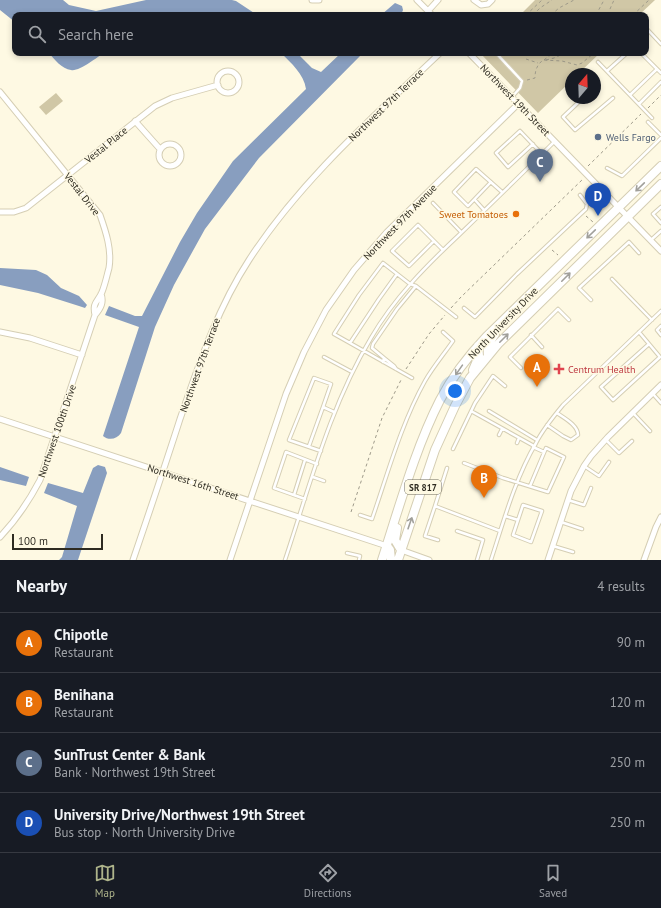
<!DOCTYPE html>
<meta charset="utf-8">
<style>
:root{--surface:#171b24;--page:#242831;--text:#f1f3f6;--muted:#9ea1a6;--line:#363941;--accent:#aeb48b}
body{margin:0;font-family:"PT Sans",sans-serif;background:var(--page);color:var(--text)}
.compass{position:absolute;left:565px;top:68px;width:36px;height:36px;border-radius:50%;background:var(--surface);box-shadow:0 2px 6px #0003;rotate:19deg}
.scale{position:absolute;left:12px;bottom:10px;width:91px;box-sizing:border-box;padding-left:4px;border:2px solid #2e2b21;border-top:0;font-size:11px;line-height:14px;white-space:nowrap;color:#2e2b21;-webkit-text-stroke:3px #fef9e3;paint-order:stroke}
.you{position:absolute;left:455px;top:391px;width:14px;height:14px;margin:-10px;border:3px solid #fff;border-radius:50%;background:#1a73e8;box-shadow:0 0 0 6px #1a73e833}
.badge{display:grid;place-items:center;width:26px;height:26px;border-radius:50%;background:var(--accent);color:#fff;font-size:13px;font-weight:700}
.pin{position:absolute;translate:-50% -33px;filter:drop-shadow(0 1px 2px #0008)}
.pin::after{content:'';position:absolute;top:21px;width:14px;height:12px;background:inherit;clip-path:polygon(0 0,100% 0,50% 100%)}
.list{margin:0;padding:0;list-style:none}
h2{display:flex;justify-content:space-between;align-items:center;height:52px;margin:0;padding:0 16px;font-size:17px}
h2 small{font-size:13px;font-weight:400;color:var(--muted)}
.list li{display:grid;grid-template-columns:26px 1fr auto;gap:12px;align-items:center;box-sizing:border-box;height:60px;padding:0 16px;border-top:1px solid var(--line)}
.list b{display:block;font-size:15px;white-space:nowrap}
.list p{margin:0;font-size:13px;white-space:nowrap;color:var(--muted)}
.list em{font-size:13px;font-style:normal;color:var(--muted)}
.icon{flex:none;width:22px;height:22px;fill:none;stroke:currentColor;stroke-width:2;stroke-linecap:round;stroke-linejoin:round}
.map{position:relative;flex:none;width:661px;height:560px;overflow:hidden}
.search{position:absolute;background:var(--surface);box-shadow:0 2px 6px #0003;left:12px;right:12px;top:12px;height:44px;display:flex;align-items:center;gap:10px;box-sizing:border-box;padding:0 14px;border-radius:8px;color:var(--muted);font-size:15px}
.sheet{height:292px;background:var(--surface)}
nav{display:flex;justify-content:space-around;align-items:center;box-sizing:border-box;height:56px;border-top:1px solid var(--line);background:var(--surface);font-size:11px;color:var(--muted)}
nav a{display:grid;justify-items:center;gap:2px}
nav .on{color:var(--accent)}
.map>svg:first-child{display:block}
</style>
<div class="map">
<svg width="661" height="560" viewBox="0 0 661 560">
<rect width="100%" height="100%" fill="#fef9e3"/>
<path fill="#d0c7a6" d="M535,0H655L639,15H520Z
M480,53H600L578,74H571V81L538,113Z
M56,93L63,101L46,115L39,107Z"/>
<path fill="#889ebf" d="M0,0H63L69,5L96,11L146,0H232L236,1L257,15H231L221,12L195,15H15V22L0,10Z
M395,3L402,6L403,10L401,15H381Z
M49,53H104C97,57 79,72 71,70C62,69 54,59 49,53Z
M281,53H297L312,68L321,72L341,53H363L259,158L205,229L174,285L155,327L121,433C117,439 109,441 103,436L139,327L105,315L109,306L135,316H142L180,242L197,213L233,161L306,89C304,74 291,63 281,53Z
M0,268L36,270L47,275L61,288L79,296L87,305L85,308L79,306L38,293L0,285Z
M98,465L105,467L107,473L78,560H59L62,557L77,506L44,493L48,483L83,493L93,468Z
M0,467L29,477L26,486L0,480Z"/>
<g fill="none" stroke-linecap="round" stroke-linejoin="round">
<g stroke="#d5ceb4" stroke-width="4.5">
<path id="service" d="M646,28L661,44
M496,53L522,81L520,88L512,97
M641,53L661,73
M598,62L652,118
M607,71L627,53
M595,86L598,83
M630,95L657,69
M583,98L563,117L575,130L613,98
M639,104L661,82
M648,122L661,135
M533,144L508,167L496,153L520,131L542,154
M607,168L622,176L661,138
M491,182L468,206L454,192L476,169L502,192
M475,200L484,210
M433,203L461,232
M661,207L653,214L661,223
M651,240L661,231
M434,241L409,266L392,251L418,225L443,250
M397,274L379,299L350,343L334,334L359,295L383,263L410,284L416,286
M612,279L652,320
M591,300L579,288L629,242L639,253
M464,308L475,317L517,274L586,209L587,204L580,195
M661,326L657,330L661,335
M639,332L660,357L613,400L601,387L649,344
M531,335L542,347
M350,343L412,378
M324,357L352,372
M384,358L394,366L396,369
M383,362L384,358L372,348L373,344L397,309L416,286L456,317
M521,368L510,357L558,309L569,320
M653,394L661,403
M471,411L534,446
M489,411L537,440
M633,413L650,431
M547,425L563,436L571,440L578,435C578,425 564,418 557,413
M499,435L502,429
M606,440L619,453L632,441
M517,443L519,438
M309,446L323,407
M533,447L544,452
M453,449L475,403L493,376L505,386
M321,451L289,440L314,378L331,384L323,407L334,412
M464,463L503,478L548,492L564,457L546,448L530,486
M584,466L599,476L609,462
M447,468L435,506L500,531
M313,477L324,481
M294,495L305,460
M305,499L274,488L286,452L317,464
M568,500L584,505L591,488
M435,506L425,536L438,540
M360,515L372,519C388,473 401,424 425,381C433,367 444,354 453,341L443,332
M505,516L518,520L523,505L542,511L531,542L513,535L518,520
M561,522L582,529
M457,531L483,540L477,560
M553,546L573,552
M347,553L360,556L359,560
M285,560C310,485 330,406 371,338C394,298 426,266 459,235C491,204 523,173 554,142
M491,560C504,520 515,479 536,443C543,429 553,417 563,405L661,311"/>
</g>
<g stroke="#d5ceb4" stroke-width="7">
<path id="minor" d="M312,0H319
M417,0L432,15
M474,0L481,5L488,4L492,0
M428,11L438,0
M469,53L661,251
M217 82a11 11 0 1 1 22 0a11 11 0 1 1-22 0Z
M0,92L100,215C106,232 112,250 109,268C107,275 105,285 102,292C98,302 92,302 95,315
M135,121L160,149
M159 155a11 11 0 1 1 22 0a11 11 0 1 1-22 0Z
M0,212H14L26,208L155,106L172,98L218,85
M0,332L30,338L82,355
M0,419L387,546
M0,537C17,519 28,503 40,480L95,315C101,308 104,302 101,294
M401,550L429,560
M133,560C149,513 165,466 180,419C199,364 217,309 249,260C300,181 372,118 440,53
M230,560L286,394L304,352L326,310L354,270L387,232L518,104
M548,560L571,491L584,466L591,456L608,437L661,385
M644,560L656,527L661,517"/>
</g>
<g stroke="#d5ceb4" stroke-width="10">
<path id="primary" d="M488,356C487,347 489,342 495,334
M473,370L479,356L478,346
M397,528L395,540L401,550
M387,546L390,550L391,560
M382,560C399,508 415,449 440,400C452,377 469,355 487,336L661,166
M398,560L435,450L455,406L470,378L498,344L661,184"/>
</g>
<path stroke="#9e9a8a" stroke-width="1" stroke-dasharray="3 3" stroke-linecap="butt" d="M526,15L542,0
M533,15L540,8L552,0
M551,15L559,8L574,0
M596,15L604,0
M609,15L610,9L614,0
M633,15L649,0
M526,53V59L538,63
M544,60L553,53
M546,60L554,58L565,53
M527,80L535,78C535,70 537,65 543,60L562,61L577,65L582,63L594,53
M648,108L661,95
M588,166L641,114
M586,216L593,222
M552,250L558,255
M451,308L461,297L583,179
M406,369L429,334L445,315
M351,512L382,418L402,378"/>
<use href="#service" stroke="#fff" stroke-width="2.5"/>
<use href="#minor" stroke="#fff" stroke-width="5"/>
<use href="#primary" stroke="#fff" stroke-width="8"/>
</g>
<defs><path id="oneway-shaft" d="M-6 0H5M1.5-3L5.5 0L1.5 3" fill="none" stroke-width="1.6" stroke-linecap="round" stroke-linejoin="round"/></defs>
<g stroke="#a1a09b">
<use href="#oneway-shaft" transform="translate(640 187) rotate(136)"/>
<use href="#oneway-shaft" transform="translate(591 234) rotate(136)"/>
<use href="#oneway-shaft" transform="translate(566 277) rotate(-45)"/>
<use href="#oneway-shaft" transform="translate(504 338) rotate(-45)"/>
<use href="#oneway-shaft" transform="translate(459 370) rotate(125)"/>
<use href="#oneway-shaft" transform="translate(410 523) rotate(-71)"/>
</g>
<circle fill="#5c6f8a" stroke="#fef9e3" stroke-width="1.5" cx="598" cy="137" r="4"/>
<circle fill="#e8710a" stroke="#fef9e3" stroke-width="1.5" cx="516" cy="214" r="4"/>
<path fill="#e0444e" stroke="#fef9e3" stroke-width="1.5" d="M557 363h4v4h4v4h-4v4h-4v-4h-4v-4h4z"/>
<g text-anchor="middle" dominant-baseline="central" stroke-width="3" stroke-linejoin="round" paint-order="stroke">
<rect fill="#fef9e3" stroke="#6c695b" stroke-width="1" x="405" y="480" width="36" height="14" rx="3"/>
<g font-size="9" font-weight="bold" fill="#2e2b21">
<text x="423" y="487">SR 817</text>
</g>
<g font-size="10" fill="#2e2b21" stroke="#fef9e3">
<text transform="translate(515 100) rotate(46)">Northwest 19th Street</text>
<text transform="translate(386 105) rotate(-44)">Northwest 97th Terrace</text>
<text transform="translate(106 145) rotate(-39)">Vestal Place</text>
<text transform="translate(82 194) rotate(52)">Vestal Drive</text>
<text transform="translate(400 222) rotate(-46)">Northwest 97th Avenue</text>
<text transform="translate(503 323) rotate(-46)">North University Drive</text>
<text transform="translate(200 365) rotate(-70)">Northwest 97th Terrace</text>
<text transform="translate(57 431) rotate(-71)">Northwest 100th Drive</text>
<text transform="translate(193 482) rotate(18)">Northwest 16th Street</text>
</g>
<g font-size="10" fill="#4e5e75" stroke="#fef9e3" text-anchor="start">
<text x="606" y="137">Wells Fargo</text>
</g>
<g font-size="10" fill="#c56008" stroke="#fef9e3" text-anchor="end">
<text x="508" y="214">Sweet Tomatoes</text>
</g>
<g font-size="10" fill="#be3a42" stroke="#fef9e3" text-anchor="start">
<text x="568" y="369">Centrum Health</text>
</g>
</g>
</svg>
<svg class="compass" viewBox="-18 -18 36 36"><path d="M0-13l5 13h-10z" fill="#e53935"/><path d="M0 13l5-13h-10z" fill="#9ea1a6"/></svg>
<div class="scale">100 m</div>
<div class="you"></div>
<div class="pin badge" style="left:537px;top:387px;background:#e8710a">A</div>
<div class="pin badge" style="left:484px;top:498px;background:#e8710a">B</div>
<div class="pin badge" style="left:540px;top:182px;background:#5c6f8a">C</div>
<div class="pin badge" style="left:598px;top:216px;background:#1a4fb4">D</div>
<div class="search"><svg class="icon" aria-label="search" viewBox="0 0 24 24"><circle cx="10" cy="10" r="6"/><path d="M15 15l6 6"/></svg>Search here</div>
</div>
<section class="sheet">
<h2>Nearby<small>4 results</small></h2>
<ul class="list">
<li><span class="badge" style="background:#e8710a">A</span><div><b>Chipotle</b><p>Restaurant</p></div><em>90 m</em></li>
<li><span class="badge" style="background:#e8710a">B</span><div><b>Benihana</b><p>Restaurant</p></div><em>120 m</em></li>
<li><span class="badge" style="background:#5c6f8a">C</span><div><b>SunTrust Center &amp; Bank</b><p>Bank · Northwest 19th Street</p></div><em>250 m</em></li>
<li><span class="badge" style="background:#1a4fb4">D</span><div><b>University Drive/Northwest 19th Street</b><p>Bus stop · North University Drive</p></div><em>250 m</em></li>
</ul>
</section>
<nav>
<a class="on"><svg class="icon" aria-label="map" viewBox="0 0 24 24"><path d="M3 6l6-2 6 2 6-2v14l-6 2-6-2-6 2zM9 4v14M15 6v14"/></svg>Map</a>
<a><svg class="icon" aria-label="directions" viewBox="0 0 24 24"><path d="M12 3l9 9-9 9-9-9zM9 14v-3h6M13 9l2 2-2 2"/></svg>Directions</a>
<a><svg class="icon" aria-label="saved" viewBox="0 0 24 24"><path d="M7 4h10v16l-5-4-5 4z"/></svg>Saved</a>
</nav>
